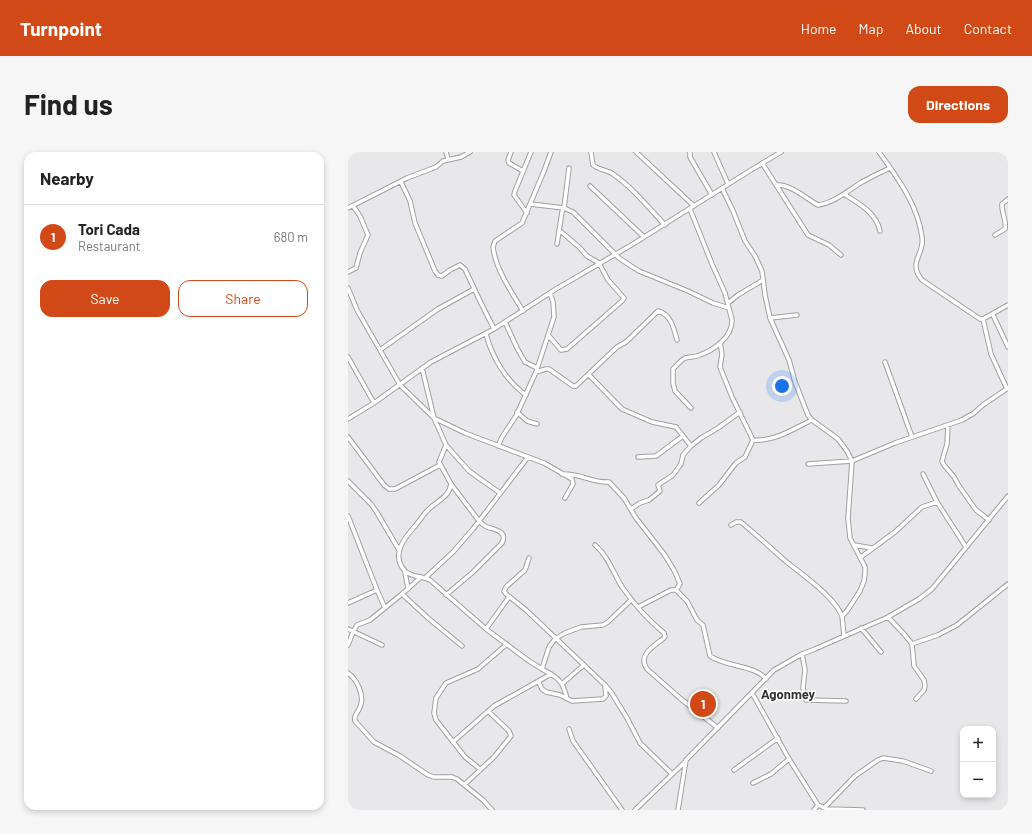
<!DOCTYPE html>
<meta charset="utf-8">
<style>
:root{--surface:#fff;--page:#f6f6f6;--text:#222;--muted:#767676;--line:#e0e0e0;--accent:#d04917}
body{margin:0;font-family:Barlow,sans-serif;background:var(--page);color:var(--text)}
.controls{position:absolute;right:12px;bottom:12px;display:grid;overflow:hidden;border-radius:8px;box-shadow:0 2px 6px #0003}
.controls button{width:36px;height:36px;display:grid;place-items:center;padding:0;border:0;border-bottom:1px solid var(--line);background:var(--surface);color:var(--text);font:20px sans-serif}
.you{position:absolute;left:434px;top:234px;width:14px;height:14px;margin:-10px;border:3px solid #fff;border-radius:50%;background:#1a73e8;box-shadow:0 0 0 6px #1a73e833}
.badge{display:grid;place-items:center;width:26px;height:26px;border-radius:50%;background:var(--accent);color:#fff;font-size:13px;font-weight:700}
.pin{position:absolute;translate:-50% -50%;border:2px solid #fff;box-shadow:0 1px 4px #0006}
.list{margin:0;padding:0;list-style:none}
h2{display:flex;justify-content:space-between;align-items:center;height:52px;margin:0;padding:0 16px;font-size:17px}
h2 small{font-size:13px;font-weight:400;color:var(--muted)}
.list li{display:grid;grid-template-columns:26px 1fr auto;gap:12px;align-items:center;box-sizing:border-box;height:64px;padding:0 16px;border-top:1px solid var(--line)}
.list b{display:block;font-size:15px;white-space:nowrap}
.list p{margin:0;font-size:13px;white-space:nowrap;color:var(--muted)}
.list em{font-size:13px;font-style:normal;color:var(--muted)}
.actions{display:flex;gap:8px;padding:12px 16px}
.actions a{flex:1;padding:9px 0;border:1px solid var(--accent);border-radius:12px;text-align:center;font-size:14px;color:var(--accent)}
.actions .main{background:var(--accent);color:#fff}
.map{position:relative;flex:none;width:660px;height:658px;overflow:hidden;border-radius:12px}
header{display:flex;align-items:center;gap:24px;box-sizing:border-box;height:56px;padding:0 20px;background:var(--accent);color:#fff}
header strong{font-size:19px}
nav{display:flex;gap:22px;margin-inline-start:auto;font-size:14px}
.intro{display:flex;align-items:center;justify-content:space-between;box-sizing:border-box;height:96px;padding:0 24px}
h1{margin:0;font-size:28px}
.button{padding:10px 18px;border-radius:12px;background:var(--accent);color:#fff;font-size:14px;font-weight:700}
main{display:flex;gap:24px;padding:0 24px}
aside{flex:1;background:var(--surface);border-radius:12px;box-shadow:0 2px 6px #0003}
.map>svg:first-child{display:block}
</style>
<header>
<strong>Turnpoint</strong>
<nav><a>Home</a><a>Map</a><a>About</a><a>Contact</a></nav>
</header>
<div class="intro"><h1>Find us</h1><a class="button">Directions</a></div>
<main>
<aside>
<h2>Nearby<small></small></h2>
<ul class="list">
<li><span class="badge">1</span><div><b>Tori Cada</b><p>Restaurant</p></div><em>680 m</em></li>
</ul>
<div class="actions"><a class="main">Save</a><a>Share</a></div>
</aside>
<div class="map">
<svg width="660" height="658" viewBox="0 0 660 658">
<rect width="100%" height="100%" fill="#e8e8eb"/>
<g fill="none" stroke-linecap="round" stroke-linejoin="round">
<g stroke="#9fa0a2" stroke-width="5.5">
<path id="street" d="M98,0L100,7
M163,0L160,8L161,11L175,19
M243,0L245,13C251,18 259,18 265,22C285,36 300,55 317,73
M288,0L346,54
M342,0V5L364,43
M366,0L380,32
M531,0C549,25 570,53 574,85C577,103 559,110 574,128L632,167H635L660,153
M414,11L460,83L481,93L493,103
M221,16L216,56L225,60L271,106L283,114L291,119L340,139L365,151L381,156
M53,30L62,49L67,71L87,119L90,123L94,124L102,118L112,113L117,117L132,149L146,177
M429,33C442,32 459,47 470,53C486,51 501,38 514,30C523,25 533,20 542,16
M242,34L296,85
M374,36L385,59L397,89L407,104L414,119L417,143L422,166L441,208L447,230L460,263L464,268L490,287L499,299L504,309L500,366L502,386L517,415V422L516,429L512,439L499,459L494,464L496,484
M496,42C511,52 528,60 532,79
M182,52L216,56L214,60L209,92
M0,56L59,26L88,15L95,9L113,5L122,0
M342,57L364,112L377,141L384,168C384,186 365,199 349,204C346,205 341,205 337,206C333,208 329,213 325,217V231L327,239L343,256
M179,61L166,43L167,39L183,0
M647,83L657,77C659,68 653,61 654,52L660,47
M0,120L8,116L12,101L20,83L12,64L5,54
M0,136L9,158L52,233L86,266L117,281L196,311L224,327L225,332L217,346
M380,151L390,143L415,128
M175,159C164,141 147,116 145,95L147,89L174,71L196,19L203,0
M645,163L660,195
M422,166L449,163
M635,167L643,202L659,237
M157,170L169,196L177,210L189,216
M138,182C144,205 158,229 178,243
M200,183L213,198L219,197L274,149L276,146L260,128L251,111L239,104L231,95L211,78
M372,191L374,202L372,215L384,245L405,288C426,290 445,277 464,268
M32,198L90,157L126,137
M0,205L26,251
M537,210L564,285
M74,216L86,266L98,293L91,310L103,332C101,346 88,349 79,359C75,363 72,368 68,373C57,385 42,403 57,419C63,425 74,424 82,428L138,477L181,509L194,517L201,495L207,487L217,481L233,475L255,473L260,470L283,448
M188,220L198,217H201L225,234H228L269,195L278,190L310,159C323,162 326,177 329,188
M241,223L274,257L304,270L328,275L343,294L353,286L370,276L392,260
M169,260L179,269L189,272
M0,267L26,251L83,210L146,177L208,137L285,92L403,18L433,0
M600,273L599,292L594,309L596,313L606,325L611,334L628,358L641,368
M0,285L36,333L41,337H47L92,313
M98,293L121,319L152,341
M150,294L154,285L168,264L188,220L206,165L205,150L202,141
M290,305L308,304L335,284
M460,312L504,309L547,291L614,268L626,261L635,253L660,236
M214,322C232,321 244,331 261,330L276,346L288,366L316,402L326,418L332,432L328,438
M575,322L589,350L618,395
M0,329L23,352L28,359L51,398
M351,351L371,333L388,311L397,305L405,288
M283,357L292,351L301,348L312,339L310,333L325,323L333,312L335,303L343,294
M0,364L29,438L0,451
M383,373L388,370H393C407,382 421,394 435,407C453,422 485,443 494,464
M247,393C260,404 265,420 274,435C286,452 300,468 316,481L317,484L316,486C306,494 289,503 299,517L333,547L370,576
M506,393L524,396
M513,405L547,380L574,355L589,350
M181,406L177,418L158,435L156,439L158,442L178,458L257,533L263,540L279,566L292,591L324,622
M57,420L60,437
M77,426L105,400L125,377L180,305
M29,438L37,456
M54,442L80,466L114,494
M98,443L125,420L154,391C160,379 147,378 139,375C136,374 134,371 131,369L103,332
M290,455L323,438H328L339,449L349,468L355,473L362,504C378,515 407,513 418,527
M540,465L556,482L564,492L566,514L576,528L577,534L576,538L568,547
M513,476L533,500
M0,477L34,493
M138,477L161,445
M564,492L590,483L609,473L660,432
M0,493L5,480L9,473L22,468L54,442L73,425
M454,502L457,518L455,536L458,548L498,549
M194,517C210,526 215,528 219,547
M0,521C9,527 17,544 12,555C10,561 5,563 7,569L26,590L52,604L80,623L86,625H104L109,627L135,648L144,658
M190,529L194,537L198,540L212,543L224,549L255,547L258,544L257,534
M215,531L236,513
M404,541L441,607L470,653L479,657L515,658
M221,577L225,589L274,658
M105,590L146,554L203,522
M132,617L117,605L88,568L86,561L88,546L98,531L130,517L159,492
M386,618L430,586
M405,631L423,622L441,607
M116,633L146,605L163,584L161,579L140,559
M476,656L507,624L530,608L535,606L555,609L583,619
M287,658L338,609
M330,658L338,608L426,518L454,502L467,497L540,465L571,447L584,437L660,344
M466,658L470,653"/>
</g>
<use href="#street" stroke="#fff" stroke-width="3.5"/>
</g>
<g text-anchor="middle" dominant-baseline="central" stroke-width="3" stroke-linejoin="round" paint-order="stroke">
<g font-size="13" font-weight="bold" fill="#343435" stroke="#fff">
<text x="440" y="542">Agonmey</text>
</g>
</g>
</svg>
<div class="controls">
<button>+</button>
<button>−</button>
</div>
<div class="you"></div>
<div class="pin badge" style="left:355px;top:552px">1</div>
</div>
</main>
